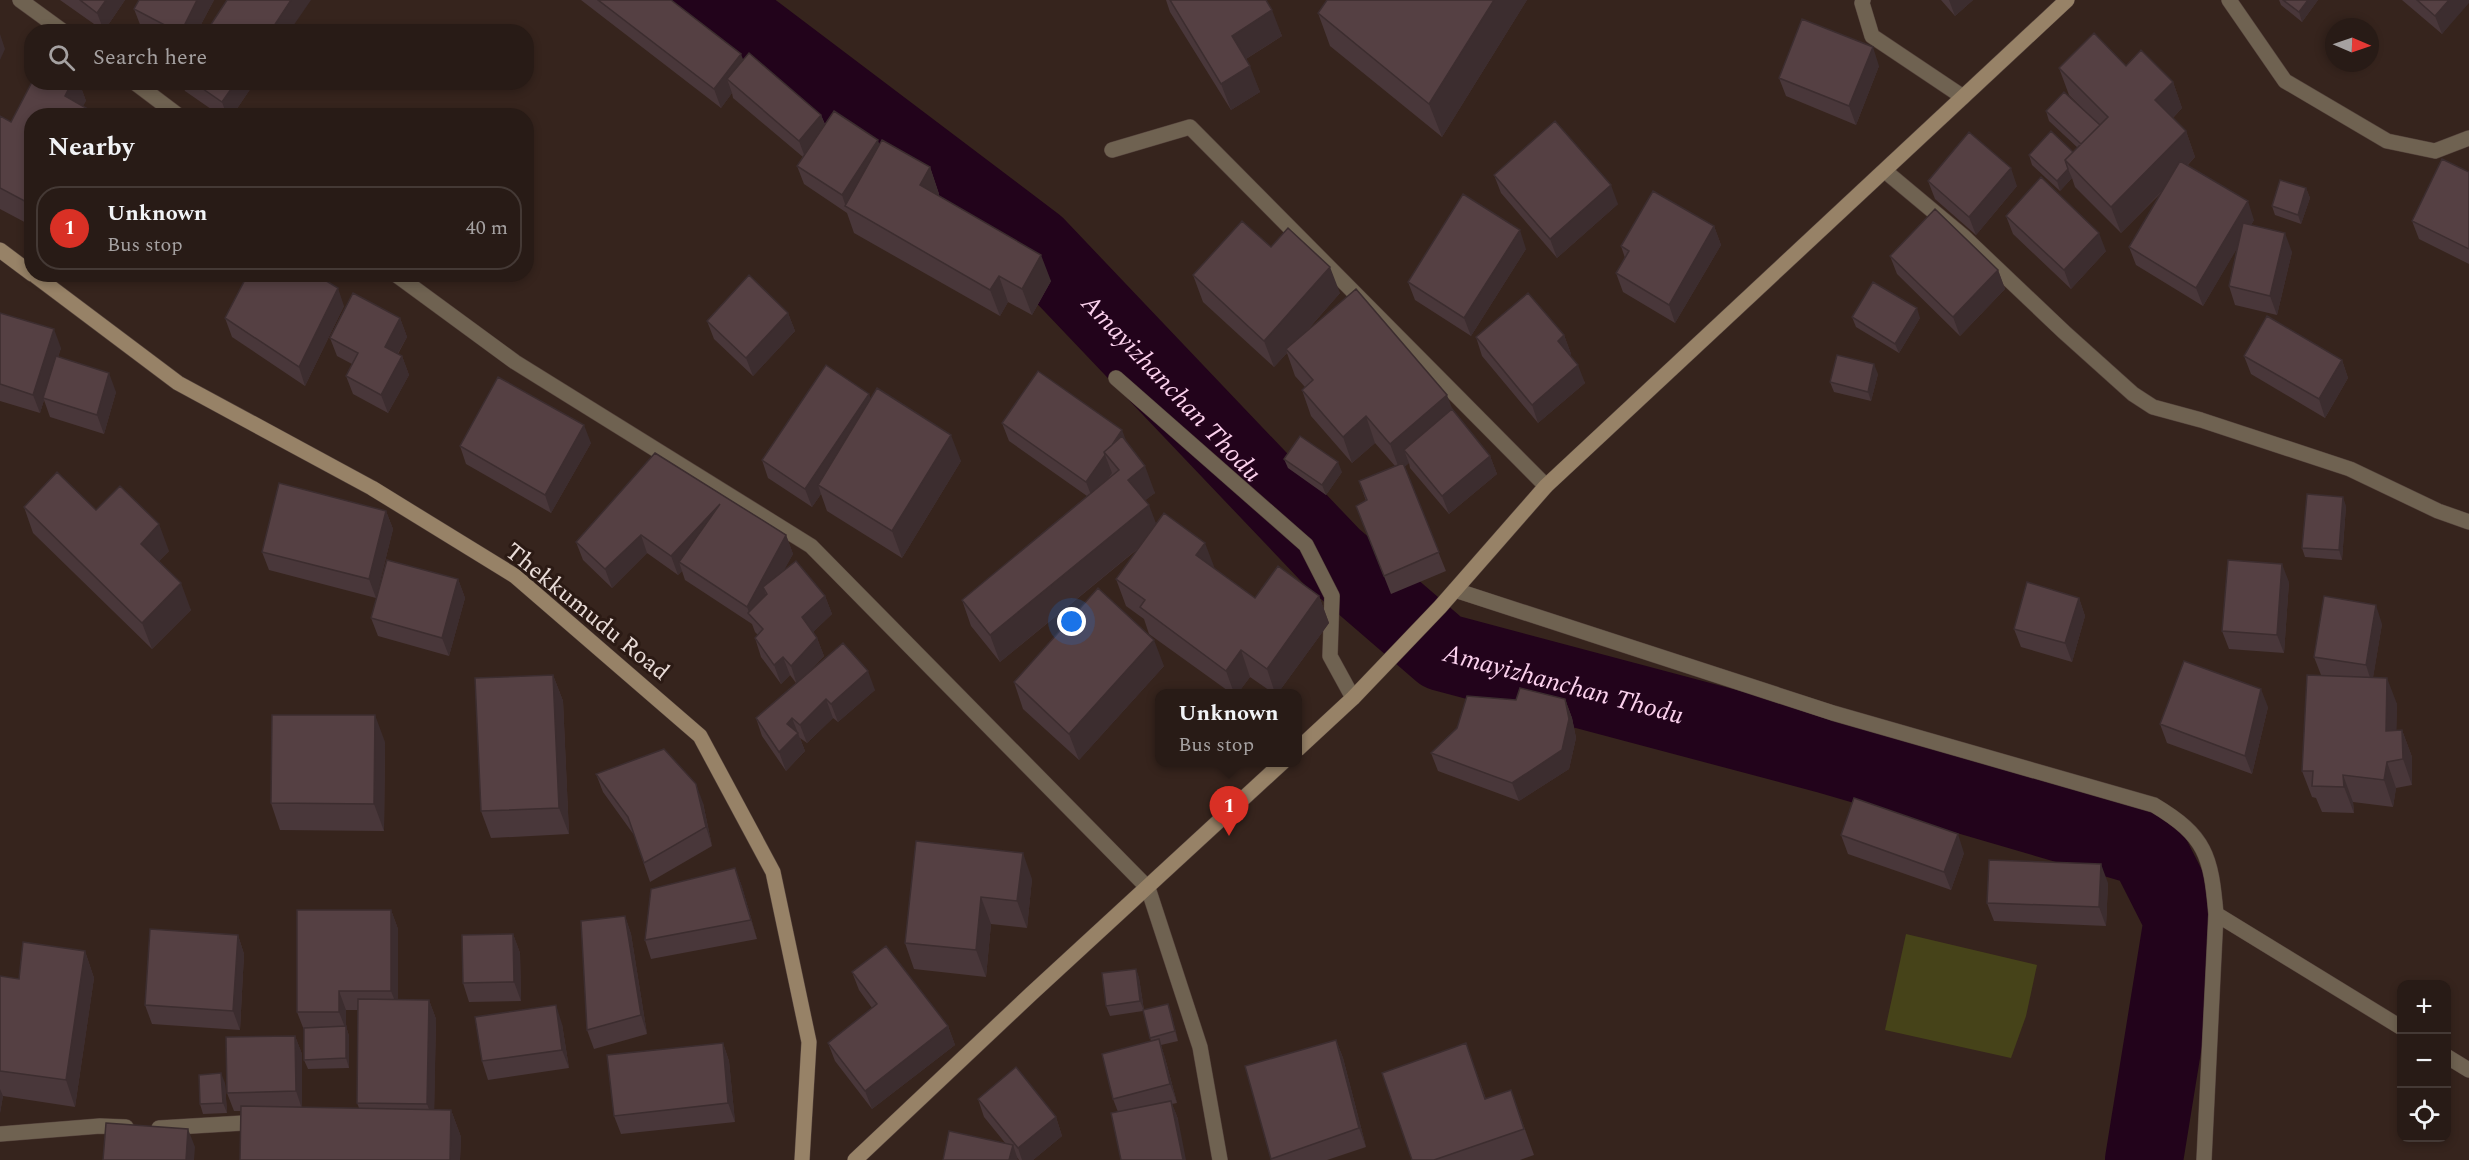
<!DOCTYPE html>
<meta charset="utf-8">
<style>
:root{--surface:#281b16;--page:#30241f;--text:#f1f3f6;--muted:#a5a1a1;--line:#443935;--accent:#d93025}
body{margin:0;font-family:Spectral,serif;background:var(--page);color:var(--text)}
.controls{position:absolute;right:18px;bottom:18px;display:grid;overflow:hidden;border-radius:12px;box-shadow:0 3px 9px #0003}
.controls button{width:54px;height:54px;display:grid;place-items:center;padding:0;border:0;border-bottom:2px solid var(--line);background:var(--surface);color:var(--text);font:30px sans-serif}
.compass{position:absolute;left:2325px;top:18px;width:54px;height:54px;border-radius:50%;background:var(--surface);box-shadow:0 3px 9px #0003;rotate:92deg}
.you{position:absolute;left:1072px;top:622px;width:21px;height:21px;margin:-15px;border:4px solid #fff;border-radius:50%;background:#1a73e8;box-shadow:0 0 0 9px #1a73e833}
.badge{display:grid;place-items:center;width:39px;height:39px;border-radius:50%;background:var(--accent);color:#fff;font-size:20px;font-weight:700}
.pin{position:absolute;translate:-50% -50px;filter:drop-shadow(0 2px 3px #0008)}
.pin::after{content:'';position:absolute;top:32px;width:21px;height:18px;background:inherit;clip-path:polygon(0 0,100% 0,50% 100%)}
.popup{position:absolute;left:1155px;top:689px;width:147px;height:78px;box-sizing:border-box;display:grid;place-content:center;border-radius:12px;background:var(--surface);filter:drop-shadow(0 2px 4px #0005);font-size:20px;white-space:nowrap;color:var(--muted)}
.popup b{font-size:22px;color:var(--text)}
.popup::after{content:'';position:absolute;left:50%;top:100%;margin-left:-12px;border:12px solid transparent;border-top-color:var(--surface)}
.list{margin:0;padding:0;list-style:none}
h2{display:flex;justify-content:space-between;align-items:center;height:78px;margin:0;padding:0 24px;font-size:26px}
h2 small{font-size:20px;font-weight:400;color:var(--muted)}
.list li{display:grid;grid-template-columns:39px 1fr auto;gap:18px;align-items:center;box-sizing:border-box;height:84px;margin:0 12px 12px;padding:0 12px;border:2px solid var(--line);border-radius:24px}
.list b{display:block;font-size:22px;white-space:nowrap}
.list p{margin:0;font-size:20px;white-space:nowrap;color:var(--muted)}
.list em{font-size:20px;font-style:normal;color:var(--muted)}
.icon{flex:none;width:33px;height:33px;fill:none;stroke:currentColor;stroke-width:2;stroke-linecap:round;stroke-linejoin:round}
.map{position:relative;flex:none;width:2469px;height:1160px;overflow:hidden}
.search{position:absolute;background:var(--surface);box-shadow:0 3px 9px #0003;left:24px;top:24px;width:510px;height:66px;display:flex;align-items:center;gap:15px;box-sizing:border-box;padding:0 21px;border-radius:24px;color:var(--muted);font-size:22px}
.panel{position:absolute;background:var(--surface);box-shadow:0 3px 9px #0003;left:24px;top:108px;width:510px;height:174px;border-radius:24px}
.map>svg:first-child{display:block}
</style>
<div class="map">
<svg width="2469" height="1160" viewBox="0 0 2469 1160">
<rect width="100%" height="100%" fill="#36241d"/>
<path fill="#464319" d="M1906,934L2037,965L2026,1016L2011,1058L1885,1030Z"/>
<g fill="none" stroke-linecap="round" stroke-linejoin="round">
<path stroke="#22031b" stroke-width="78" id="s1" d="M711,0L1035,245L1332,557L1442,652L1829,755L2147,848L2183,919L2144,1160"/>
<g stroke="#53413b" stroke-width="16">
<path id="minor" d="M20,0L64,32
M1863,0L1862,3L1872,36L1963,97
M2229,0L2285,81L2387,141L2435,151L2469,138
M134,82L179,116
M1112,150L1190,127L1546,486
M1885,171L1964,237L2064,332L2133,394L2153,407L2201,420L2350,469L2438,511L2469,522
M395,274L515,362L811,546L1148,888L1200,1047L1220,1160
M1116,378L1306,545L1332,596L1330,656L1353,698
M1455,590L1833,713L2154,805C2206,836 2211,856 2216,914L2204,1160
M2216,914L2402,1028
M2446,1056L2469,1070
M159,1128L260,1122
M0,1134L100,1126L126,1127"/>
</g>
<g stroke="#53413b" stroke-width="16">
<path id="secondary" d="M0,250L32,274
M33,274L178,383L372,488L515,576L700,736L773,872L809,1042L802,1160
M1298,749L1353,698L1440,607L1546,486L2067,0
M855,1160L1031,994L1283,762"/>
</g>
<use href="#minor" stroke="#6f6251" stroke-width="15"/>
<use href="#secondary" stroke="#978267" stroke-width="15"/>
</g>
<path fill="#49373a" d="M60,0H125L104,31Z
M214,0L197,32H149L141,27L134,9Z
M581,0H671L743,60L821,115L825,124L879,145L930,167L939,194L938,196L1051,281L1032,315L1008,302L1000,316L854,233L847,213L804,184L797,166L803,157L733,98L732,93L721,108Z
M1166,0H1266L1282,36L1246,59L1260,92L1231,110L1170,12Z
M1527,0L1442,137L1330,46L1318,13Z
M1941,0H1973L1955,16Z
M2279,0H2318L2302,22L2281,5Z
M2402,0H2469L2442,34Z
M1879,66L1856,125L1786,96L1779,78Z
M2126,66L2173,82L2182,108L2173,118L2186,131L2195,157L2188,165L2254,220L2251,225L2292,252L2277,315L2235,305L2229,286L2237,248L2203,306L2136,265L2129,247L2163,191L2121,233L2075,187L2072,178L2060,191L2032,165L2029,155L2073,152L2078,148L2049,121L2046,111L2088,114L2069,95L2059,68Z
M32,82H79L86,101L32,116V226L0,209V116L11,122Z
M182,82H255L232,116H221L185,91Z
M2469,172V264L2419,239L2412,221Z
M1494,175L1618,204L1557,258L1501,193Z
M1928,181L2017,186L1976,235L1935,199Z
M2306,188L2310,198L2301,224L2275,215L2272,206Z
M2006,216L2106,251L2071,289L2013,234Z
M1714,226L1721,245L1675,323L1623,292L1616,273L1625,258L1621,246Z
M1271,247L1340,293L1305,333L1453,410L1490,456L1497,474L1449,514L1410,468L1409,463L1404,467L1446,571L1391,594L1356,506L1366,501L1359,481L1395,466L1375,443L1352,463L1311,416L1302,390L1305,387L1295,376L1287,353L1274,367L1203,302L1193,275Z
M1526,249L1471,336L1415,300L1408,282Z
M1890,256L1998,270L2005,289L1960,336L1897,274Z
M344,306L305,386L232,337L225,318Z
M0,313L61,348L58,357L116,392L104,434L50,417L44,400L40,413L0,401Z
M788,313L795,331L753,376L714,339L707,321Z
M1852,317L1920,318L1899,353L1856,327Z
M400,318L407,337L398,354L402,356L409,375L388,413L353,394L346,376L352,364L337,356L330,338Z
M1564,335L1571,354L1570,355L1585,383L1538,423L1482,356L1476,337Z
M2244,356L2342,360L2348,378L2325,418L2251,374Z
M1878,374L1871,401L1834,392L1830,382Z
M869,394L870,398L961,461L902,558L827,511L821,494L812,507L768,478L762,460Z
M1002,423L1127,443L1155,493L1145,500L1156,524L1215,569L1255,598L1319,596L1329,623L1278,693H1273L1250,677L1238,693H1231L1149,634L1144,619L1126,606L1116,579L1139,548L1000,662L971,626L962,600L1087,496L1009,441Z
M591,443L551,513L466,464L460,446Z
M655,453L786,535L793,554L783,571L825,596L832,614L813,632L817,638L824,656L811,670L875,690L838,722L833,718L807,743L800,738L805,751L786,771L762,736L756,718L796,683L790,675L781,684L761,657L755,638L758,635L755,632L752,624L685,580L682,571L678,575L647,553L612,588L583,560L576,542Z
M1284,459L1342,472L1326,495L1288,468Z
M2346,506L2342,560L2305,557L2302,548Z
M24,507L96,510L169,551L159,561L191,610L152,649L33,533Z
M386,511L393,529L376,598L269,570L262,552Z
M458,579L465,598L449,656L378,636L371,618Z
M2289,582L2284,653L2229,649L2222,631Z
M2079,598L2085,616L2072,662L2021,647L2014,629Z
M2382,624L2373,677L2397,704L2396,731L2402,730L2412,757V785L2396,788L2393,807L2353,802L2354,813L2322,812L2316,798L2312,797L2302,771L2321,675L2314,657Z
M1164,666L1079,760L1023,709L1014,682Z
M553,675L563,701L569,834L491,838L481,811Z
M1565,699L1572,718L1576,738L1569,769L1519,801L1438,771L1431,753L1516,700Z
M2268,707L2252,774L2167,743L2160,724Z
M385,742L384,831L280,830L271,803Z
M596,774L703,803L712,846L650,882L634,835L603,792Z
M1841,835L1964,853L1951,890L1848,854Z
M916,841L1032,879L1027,928L991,924L986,977L914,969L905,943Z
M735,868L742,887L757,939L651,959L645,940Z
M2108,883L2106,926L1994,921L1987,903Z
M391,910L398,929V1000H429L436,1019L434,1110H451L461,1137L460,1160H240L241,1111H234L227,1093L295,1036L302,1054V1107L359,1108L357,1103L358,1010H346V1026L349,1036V1068L308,1069L304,1060V1030L297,1012Z
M625,916L631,934L647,1034L594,1049L587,1030Z
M513,934L520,953L521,1001L469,1002L463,983Z
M238,935L244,954L240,1030L152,1024L145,1005Z
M85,951L94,978L75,1107L3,1096L0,1113V976L19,979Z
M1136,969L1139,978L1144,1010L1168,1004L1171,1013L1178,1041L1161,1045L1165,1058L1177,1103L1172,1104L1178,1119L1118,1112L1113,1099L1151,1041L1143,1011L1110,1016L1106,1006Z
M852,972L948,1026L955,1045L872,1109L835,1061L828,1043L872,1008L859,990Z
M562,1024L569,1068L488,1080L482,1061Z
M1336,1040L1343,1058L1366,1147L1327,1160H1271L1245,1066Z
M723,1043L729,1061L735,1122L621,1134L614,1116Z
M1466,1043L1486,1099L1511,1090L1534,1155L1520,1160H1412Z
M225,1083L227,1113L203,1114L200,1104Z
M978,1099L1056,1117L1062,1136L1033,1160H1019L984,1117Z"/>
<path fill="#3c2d2f" d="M106,0H125L104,31L97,13Z
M197,0H214L197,32H181Z
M291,0H311L289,32H270Z
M1494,0H1527L1442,137L1429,104Z
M1949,0H1973L1955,16Z
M2308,0H2318L2302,22L2299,12Z
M2449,0H2469V3L2442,34L2435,16Z
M1272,10L1282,36L1241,62L1232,36Z
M0,34L5,49L0,60Z
M1873,47L1879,66L1856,125L1849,106Z
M741,54L748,72L727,79L732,93L721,108L714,89Z
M1250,66L1260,92L1231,110L1221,84Z
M72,82H79L86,101L78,116L65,96Z
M236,82H255L232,116H227L222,102Z
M2173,82L2182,108L2164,127L2155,100Z
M821,115L828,133L806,160L799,141Z
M2186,131L2195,157L2121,233L2111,207Z
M878,140L884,159L846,207L842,195Z
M930,167L939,194L929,212L920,185Z
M2011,168L2017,186L1976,235L1969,217Z
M2068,169L2072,178L2060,191L2057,181Z
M1611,185L1618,204L1557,258L1550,239Z
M2306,188L2310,198L2301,224L2298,215Z
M2248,201L2254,220L2203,306L2196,288Z
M1714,226L1721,245L1675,323L1669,305Z
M1520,230L1526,249L1471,336L1464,318Z
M2099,233L2106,251L2071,289L2064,270Z
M2285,233L2292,252L2277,315L2270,296Z
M1041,255L1051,281L1032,315L1022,289Z
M1330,267L1340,293L1288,352L1286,349L1287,353L1274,367L1264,341Z
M1998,270L2005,289L1960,336L1953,317Z
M999,276L1008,302L1000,316L990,290Z
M338,288L344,306L305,386L299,367Z
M1917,308L1920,318L1899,353L1895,344Z
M788,313L795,331L753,376L746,358Z
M400,318L407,337L391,365L385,347Z
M54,329L61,348L44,398H43L44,400L40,413L33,395Z
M1564,335L1571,354L1565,360L1558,341Z
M402,356L409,375L388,413L381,395Z
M2342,360L2348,378L2325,418L2319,399Z
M1874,364L1878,374L1871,401L1868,392Z
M1578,365L1585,383L1538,423L1532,405Z
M109,373L116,392L104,434L97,415Z
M869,394L875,412L818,485L821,494L812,507L805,489Z
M1447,395L1457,421L1404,450L1409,463L1400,471L1390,444Z
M1366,416L1375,443L1352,463L1343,437Z
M584,425L591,443L551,513L545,495Z
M1122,430L1129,448L1106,454Z
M951,435L961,461L902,558L892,531Z
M1105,455L1112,473L1093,500L1086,482Z
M1490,456L1497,474L1449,514L1442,496Z
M1338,462L1342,472L1326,495L1322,485Z
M1145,466L1155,493L1138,506L1128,480Z
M2343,497L2346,506L2342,560L2339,550Z
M720,504L679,562L682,571L678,575L671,556Z
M1149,505L1159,531L1000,662L990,635Z
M386,511L393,529L376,598L369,579Z
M159,524L169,551L150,570L141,544Z
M641,535L647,553L612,588L605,569Z
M786,535L793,554L769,598L763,587L768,600L750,615L747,607Z
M1205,543L1215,569L1196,555Z
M2282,564L2289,582L2284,653L2277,635Z
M458,579L465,598L449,656L442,638Z
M181,583L191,610L152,649L142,623Z
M825,596L832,614L809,636L802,617Z
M1319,596L1329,623L1278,693H1275L1267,669Z
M2079,598L2085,616L2072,662L2065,643Z
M2376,605L2382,624L2372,684L2366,665Z
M817,638L824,656L797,685L791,666Z
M1154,640L1164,666L1079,760L1069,734Z
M1241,650L1250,677L1238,693H1234L1226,671Z
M783,657L790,675L781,684L774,665Z
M868,671L875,690L838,722L831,704Z
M553,675L563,701L569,834L559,808Z
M2387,678L2397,704L2396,758L2386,731Z
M2261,689L2268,707L2252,774L2245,756Z
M826,699L833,718L807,743L800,725Z
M1565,699L1572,718L1576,738L1569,769L1519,801L1512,783Z
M375,715L385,742L384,831L374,804Z
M792,718L805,751L786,771L779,752L787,724Z
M2402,730L2412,757V785L2403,759Z
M2387,762L2396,788L2393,807L2384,780Z
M2343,775L2353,802L2354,813L2344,787Z
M696,784L703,803L712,846L706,827Z
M1958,834L1964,853L1951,890L1944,872Z
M1023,853L1032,879L1027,928L1017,901Z
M2101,864L2108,883L2106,926L2099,907Z
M735,868L742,887L757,939L751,920Z
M981,897L991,924L986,977L976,950Z
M391,910L398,929V1009L391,991Z
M625,916L631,934L647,1034L641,1015Z
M513,934L520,953L521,1001L514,982Z
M238,935L244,954L240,1030L233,1011Z
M85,951L94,978L75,1107L66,1080Z
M1136,969L1139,978L1144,1011L1140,1001Z
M339,991L346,1010V1026L349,1036V1068L346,1058V1030L339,1012Z
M429,1000L436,1019L434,1123L427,1104Z
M1168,1004L1171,1013L1178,1041L1175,1031Z
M556,1005L562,1024L569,1068L562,1050Z
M948,1026L955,1045L872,1109L865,1091Z
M295,1036L302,1054V1109L296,1091Z
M1159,1039L1165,1058L1177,1103L1170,1084Z
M1336,1040L1343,1058L1366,1147L1359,1128Z
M723,1043L729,1061L735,1122L728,1103Z
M221,1073L225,1083L227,1113L223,1103Z
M0,1089L3,1096L0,1113Z
M1171,1101L1178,1119L1186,1160H1183Z
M451,1110L461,1137L460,1160H450Z
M1056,1117L1062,1136L1033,1160H1022L1018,1148Z
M188,1129L195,1147L194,1160H186Z
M1013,1145L1018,1160H1009Z"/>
<path fill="#554043" stroke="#3c2d2f" stroke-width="1.5" d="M80,0H106L97,13Z
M139,0H197L181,32H178L134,9Z
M227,0H291L270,32H206Z
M598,0H671L741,54L714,89Z
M1170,0H1266L1272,10L1232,36L1250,66L1221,84Z
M1327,0H1494L1429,104L1318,13Z
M2283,0H2308L2299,12Z
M2417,0H2449L2435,16Z
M1802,19L1873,47L1849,106L1779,78Z
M127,28L133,32H125Z
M2094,33L2126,66L2141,50L2173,82L2155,100L2186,131L2111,207L2065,160L2108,117L2059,68Z
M749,53L821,115L799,141L727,79Z
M32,82H72L65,96L100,116H32V205L0,188V116L11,122Z
M193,82H236L222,102Z
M2064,92L2100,125L2081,144L2046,111Z
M834,111L878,140L842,195L797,166Z
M1555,121L1611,185L1550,239L1494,175Z
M2051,131L2073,152L2065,160L2068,169L2057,181L2029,155Z
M1969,132L2011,168L1969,217L1928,181Z
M882,140L930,167L920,185L1041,255L1022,289L999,276L990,290L845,206Z
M2442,159L2469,172V249L2412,221Z
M2180,161L2248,201L2196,288L2129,247Z
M2041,177L2099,233L2064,270L2006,216Z
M2280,180L2306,188L2298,215L2272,206Z
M1653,191L1714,226L1669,305L1616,273L1629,251L1621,246Z
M1463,194L1520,230L1464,318L1408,282Z
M1935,209L1998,270L1953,317L1890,256Z
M1242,221L1271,247L1288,228L1330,267L1264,341L1193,275Z
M2243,223L2285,233L2270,296L2229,286Z
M248,274H315L338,288L299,367L225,318Z
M749,275L788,313L746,358L707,321Z
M1873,282L1917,308L1895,344L1852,317Z
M1356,289L1447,395L1390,444L1366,416L1343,437L1302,390L1313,380L1286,349Z
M353,293L400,318L385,347L402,356L381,395L346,376L358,353L330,338Z
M1528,293L1564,335L1558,341L1578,365L1532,405L1476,337Z
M0,313L54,329L33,395L0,384Z
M2267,316L2342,360L2319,399L2244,356Z
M1837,355L1874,364L1868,392L1830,382Z
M56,356L109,373L97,415L43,398Z
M826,365L869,394L805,489L762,460Z
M1038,371L1122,430L1112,445L1104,452L1105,455L1086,482L1002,423Z
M498,377L584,425L545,495L460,446Z
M877,388L951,435L892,531L818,485Z
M1452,409L1490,456L1442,496L1404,450Z
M1122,436L1145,466L1128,480L1149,505L990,635L962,600L1119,470L1104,452Z
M1300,436L1338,462L1322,485L1284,459Z
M655,453L786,535L747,607L679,562L720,504L671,556L641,535L605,569L576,542Z
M1403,463L1439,552L1384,576L1356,506L1367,500L1359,481Z
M57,472L96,510L120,486L159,524L141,544L181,583L142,623L24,507Z
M279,483L386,511L369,579L262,552Z
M2307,494L2343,497L2339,550L2302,548Z
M1164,513L1205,543L1196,555L1255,598L1278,566L1319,596L1267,669L1241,650L1226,671L1140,607L1145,600L1116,579Z
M387,560L458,579L442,638L371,618Z
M2228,560L2282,564L2277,635L2222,631Z
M796,561L825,596L802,617L817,638L791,666L783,657L774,665L755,638L763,629L748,613L767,594L763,587Z
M2027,582L2079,598L2065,643L2014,629Z
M1098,588L1154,640L1069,734L1014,682Z
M2324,596L2376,605L2366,665L2314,657Z
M843,643L868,671L831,704L826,699L800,725L792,718L787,724L798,733L779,752L756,718Z
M2184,661L2261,689L2245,756L2160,724Z
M553,675L559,808L481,811L475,678Z
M2307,675L2387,678L2386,731L2402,730L2403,759L2387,762L2384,780L2343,775L2344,787L2312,786L2313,771H2302Z
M1520,688L1565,699L1569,719L1562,750L1512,783L1431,753L1457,728L1467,696L1516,700Z
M272,715H375L374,804L271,803Z
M664,749L696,784L706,827L644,863L628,817L596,774Z
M1854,798L1958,834L1944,872L1841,835Z
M916,841L1023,853L1017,901L981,897L976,950L905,943Z
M1989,860L2101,864L2099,907L1987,903Z
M735,868L751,920L645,940L651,889Z
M297,910H391V991H339V1012H297Z
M625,916L641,1015L587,1030L581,921Z
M150,929L238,935L233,1011L145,1005Z
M513,934L514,982L463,983L462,935Z
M23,942L85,951L66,1080L0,1071V976L19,979Z
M886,946L948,1026L865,1091L828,1043L877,1004L852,972Z
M1136,969L1140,1001L1106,1006L1102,973Z
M358,999L429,1000L427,1104L357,1103Z
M1168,1004L1175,1031L1150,1038L1143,1010Z
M556,1005L562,1050L482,1061L475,1017Z
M346,1026V1058L304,1060V1028Z
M295,1036L296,1091L227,1093L226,1037Z
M1159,1039L1170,1084L1113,1099L1102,1054Z
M1336,1040L1359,1128L1271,1159L1245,1066Z
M723,1043L728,1103L614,1116L607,1055Z
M1466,1043L1485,1099L1511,1090L1524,1129L1434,1160H1412L1382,1073Z
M1016,1067L1056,1117L1018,1148L978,1099Z
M221,1073L223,1103L200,1104L199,1075Z
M1171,1101L1183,1160H1121L1111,1113Z
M241,1106L451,1110L450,1160H240Z
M106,1123L188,1129L186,1160H103Z
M949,1131L1013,1145L1009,1160H943Z"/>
<g text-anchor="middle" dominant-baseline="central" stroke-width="6" stroke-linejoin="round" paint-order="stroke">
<g font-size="24" fill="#e9dcd8" stroke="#2b1a14">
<text transform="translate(587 612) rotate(39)">Thekkumudu Road</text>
</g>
<g font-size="26" font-style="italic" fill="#fbd1ed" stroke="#2b1a14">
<text stroke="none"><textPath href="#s1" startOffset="604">Amayizhanchan Thodu</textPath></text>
<text stroke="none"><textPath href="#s1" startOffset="1108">Amayizhanchan Thodu</textPath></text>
</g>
</g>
</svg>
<div class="controls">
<button>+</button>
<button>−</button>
<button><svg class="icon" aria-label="locate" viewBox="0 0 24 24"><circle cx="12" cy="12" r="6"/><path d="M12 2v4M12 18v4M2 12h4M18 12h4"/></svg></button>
</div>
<svg class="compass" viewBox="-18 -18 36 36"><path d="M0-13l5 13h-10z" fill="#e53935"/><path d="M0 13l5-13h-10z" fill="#a5a1a1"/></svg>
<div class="you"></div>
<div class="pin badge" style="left:1229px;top:836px">1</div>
<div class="popup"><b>Unknown</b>Bus stop</div>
<div class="search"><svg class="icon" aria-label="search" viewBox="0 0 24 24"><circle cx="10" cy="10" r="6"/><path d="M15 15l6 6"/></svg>Search here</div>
<section class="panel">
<h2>Nearby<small></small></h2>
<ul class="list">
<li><span class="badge">1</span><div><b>Unknown</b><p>Bus stop</p></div><em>40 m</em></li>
</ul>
</section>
</div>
